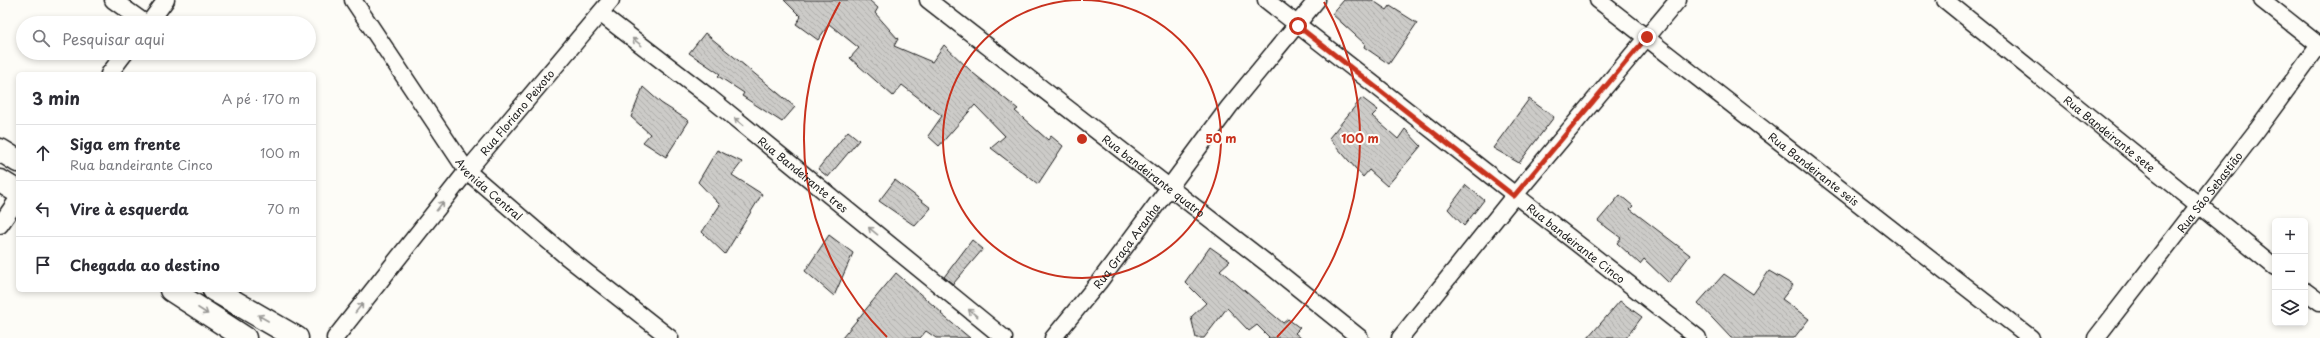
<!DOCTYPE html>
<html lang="pt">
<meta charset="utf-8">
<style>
:root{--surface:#fff;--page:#f7f7f7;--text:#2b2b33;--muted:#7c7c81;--line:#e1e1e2}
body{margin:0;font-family:"Playpen Sans",sans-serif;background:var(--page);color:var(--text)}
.controls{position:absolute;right:12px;bottom:12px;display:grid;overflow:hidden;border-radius:6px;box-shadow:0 2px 6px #0003}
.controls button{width:36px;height:36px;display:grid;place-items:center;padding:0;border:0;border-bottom:1px solid var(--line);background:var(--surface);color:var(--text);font:20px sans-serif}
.stop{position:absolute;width:12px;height:12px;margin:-9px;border:3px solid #c8321e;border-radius:50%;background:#fff}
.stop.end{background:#c8321e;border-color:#fff;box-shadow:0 1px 4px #0008}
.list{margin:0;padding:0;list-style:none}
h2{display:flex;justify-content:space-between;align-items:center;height:52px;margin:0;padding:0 16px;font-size:17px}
h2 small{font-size:13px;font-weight:400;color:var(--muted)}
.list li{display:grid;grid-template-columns:26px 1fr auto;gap:12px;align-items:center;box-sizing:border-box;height:56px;padding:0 16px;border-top:1px solid var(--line)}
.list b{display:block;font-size:15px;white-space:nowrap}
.list p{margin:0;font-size:13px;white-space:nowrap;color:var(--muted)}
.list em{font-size:13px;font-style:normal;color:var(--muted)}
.icon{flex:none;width:22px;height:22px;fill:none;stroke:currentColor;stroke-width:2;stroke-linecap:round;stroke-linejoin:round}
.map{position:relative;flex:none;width:2320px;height:338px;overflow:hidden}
.search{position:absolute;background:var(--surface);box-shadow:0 2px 6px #0003;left:16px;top:16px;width:300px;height:44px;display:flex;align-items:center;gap:10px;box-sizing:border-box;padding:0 14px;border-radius:22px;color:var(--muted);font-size:15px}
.panel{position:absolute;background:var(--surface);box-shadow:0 2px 6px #0003;left:16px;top:72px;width:300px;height:220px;border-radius:6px}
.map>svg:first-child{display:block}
</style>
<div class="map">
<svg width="2320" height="338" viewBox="0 0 2320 338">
<defs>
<pattern id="building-back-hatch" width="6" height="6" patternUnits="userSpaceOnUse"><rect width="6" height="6" fill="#cccbc8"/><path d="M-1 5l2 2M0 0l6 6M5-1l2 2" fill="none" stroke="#afaeab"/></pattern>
</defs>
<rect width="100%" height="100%" fill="#fdfcf7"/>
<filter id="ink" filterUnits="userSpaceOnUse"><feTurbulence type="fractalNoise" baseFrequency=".025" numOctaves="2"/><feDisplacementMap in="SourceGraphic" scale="8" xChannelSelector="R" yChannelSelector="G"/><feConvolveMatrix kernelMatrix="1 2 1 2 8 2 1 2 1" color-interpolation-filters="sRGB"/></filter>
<g filter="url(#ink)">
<path fill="url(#building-back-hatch)" stroke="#1c1c1c" d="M784,0H869L878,8L875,13L898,39L894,46L932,62L944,45L973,73L1018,109L1015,111L1048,140L1051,136L1063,146L1038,184L991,148L1005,136L975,105L939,146L928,136L942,116L902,85L893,96L850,58L859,48L829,24L818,40L796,24L801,17Z
M1344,0H1372L1387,10L1390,6L1417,23L1389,64L1364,47L1365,44L1332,14Z
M705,33L795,107L782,122L742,96L744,93L718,76L720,74L689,53Z
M643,87L661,103L689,121L666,157L643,142L650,134L631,117Z
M1362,98L1378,110L1372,116L1398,139L1405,129L1421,146L1387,186L1369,170L1363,177L1329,138Z
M1529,99L1554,117L1519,163L1493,148Z
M848,131L859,140L828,177L818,169Z
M717,150L742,162L732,175L762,194L725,254L702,232L720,205L698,182Z
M895,180L931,208L915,226L879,201Z
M1466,185L1484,200L1464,226L1448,209Z
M1620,195L1633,206L1630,209L1690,255L1669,283L1644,259L1640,264L1617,243L1621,238L1598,221Z
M829,235L853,253L834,296L805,271Z
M972,240L983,249L953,284L944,277Z
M1210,247L1230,261L1220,270L1283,323L1288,319L1300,328L1295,333L1301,338H1268L1269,337L1257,325L1249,331L1227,308L1204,338H1196L1191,317L1206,303L1185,282Z
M1769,271L1793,285L1782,299L1809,319L1794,338H1731L1698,303L1724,274L1753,294Z
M896,273L942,313L941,314L970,338H936L926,331L920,338H842Z
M1620,301L1642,317L1626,338H1588Z"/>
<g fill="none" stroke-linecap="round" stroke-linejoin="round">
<g stroke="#1c1c1c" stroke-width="19">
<g id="street">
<path d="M113,0L145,23"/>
<path id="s1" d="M353,0L467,171L567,257L670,338"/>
<path id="s2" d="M928,0L1273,268L1360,338"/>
<path id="s3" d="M1266,0L1698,338"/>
<path id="s4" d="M1598,0L2031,338"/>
<path id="s5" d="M1945,0L2275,267"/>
<path d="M2262,0L2320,46"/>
<path id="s6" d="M601,14L709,97L1004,338"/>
<path d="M149,23L166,0"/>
<path d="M109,74L125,53"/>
<path d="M0,225L18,199"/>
<path d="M2305,291L2320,302"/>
<path id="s7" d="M335,338L467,171L611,0"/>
<path id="s8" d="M1053,338L1099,282L1229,107L1317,0"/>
<path d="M1400,338L1514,196L1678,0"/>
<path id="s9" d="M2096,338L2257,130L2320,44"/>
</g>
</g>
<g stroke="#1c1c1c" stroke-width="25">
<path id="secondary" d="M0,150L18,161
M0,181L18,192
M171,290L245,338
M214,290L297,338"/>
</g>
<use href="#street" stroke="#fdfcf7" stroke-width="16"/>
<use href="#secondary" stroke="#fdfcf7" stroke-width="22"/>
</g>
<defs><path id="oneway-shaft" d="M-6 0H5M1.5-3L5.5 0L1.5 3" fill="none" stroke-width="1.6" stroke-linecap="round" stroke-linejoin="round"/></defs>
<g stroke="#989794">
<use href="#oneway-shaft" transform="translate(637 42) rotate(-142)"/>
<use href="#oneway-shaft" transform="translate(739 122) rotate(-141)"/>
<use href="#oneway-shaft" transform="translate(440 206) rotate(-52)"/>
<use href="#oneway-shaft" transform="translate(873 231) rotate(-141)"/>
<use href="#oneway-shaft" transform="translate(359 308) rotate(-51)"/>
<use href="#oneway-shaft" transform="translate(203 311) rotate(33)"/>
<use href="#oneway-shaft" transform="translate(973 313) rotate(-141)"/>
<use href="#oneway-shaft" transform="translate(263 318) rotate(-150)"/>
</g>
</g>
<g fill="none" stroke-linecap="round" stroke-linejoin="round" filter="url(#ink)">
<path stroke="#c8321e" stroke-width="5" d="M1298,26L1514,196L1647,37"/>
</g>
<g fill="none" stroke="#c8321e" stroke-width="2">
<path d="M1083 0A139 139 0 1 1 1081 0"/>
<path d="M887 337A278 278 0 0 1 840 2M1324 2A278 278 0 0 1 1277 337"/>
</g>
<g text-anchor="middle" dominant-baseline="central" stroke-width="4" stroke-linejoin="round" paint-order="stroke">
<g font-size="11" fill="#1c1c1c" stroke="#fdfcf7">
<text stroke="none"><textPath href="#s7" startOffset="290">Rua Floriano Peixoto</textPath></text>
<text stroke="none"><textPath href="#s5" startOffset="212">Rua Bandeirante sete</textPath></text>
<text stroke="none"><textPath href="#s4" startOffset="274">Rua Bandeirante seis</textPath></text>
<text stroke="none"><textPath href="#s6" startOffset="258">Rua Bandeirante tres</textPath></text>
<text stroke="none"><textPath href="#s2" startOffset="286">Rua bandeirante quatro</textPath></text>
<text stroke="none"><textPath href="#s1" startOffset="234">Avenida Central</textPath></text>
<text stroke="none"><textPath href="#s9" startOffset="185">Rua São Sebastião</textPath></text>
<text stroke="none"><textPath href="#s3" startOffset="394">Rua bandeirante Cinco</textPath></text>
<text stroke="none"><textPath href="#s8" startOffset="118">Rua Graça Aranha</textPath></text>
</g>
</g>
<circle cx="1082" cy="139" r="6" fill="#c8321e" stroke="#fdfcf7" stroke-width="2"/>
<g font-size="12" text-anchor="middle" font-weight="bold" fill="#c8321e" stroke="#fdfcf7" stroke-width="4" stroke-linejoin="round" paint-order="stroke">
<text x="1221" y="143">50 m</text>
<text x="1360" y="143">100 m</text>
</g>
</svg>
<div class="controls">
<button>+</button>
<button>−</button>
<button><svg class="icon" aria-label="layers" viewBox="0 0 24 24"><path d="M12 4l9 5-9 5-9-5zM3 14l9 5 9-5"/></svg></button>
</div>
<div class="stop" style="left:1298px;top:26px"></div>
<div class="stop end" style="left:1647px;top:37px"></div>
<div class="search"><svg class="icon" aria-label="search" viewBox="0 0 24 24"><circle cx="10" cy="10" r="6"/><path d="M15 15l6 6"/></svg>Pesquisar aqui</div>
<section class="panel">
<h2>3 min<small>A pé · 170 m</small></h2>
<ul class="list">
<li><svg class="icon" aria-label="ahead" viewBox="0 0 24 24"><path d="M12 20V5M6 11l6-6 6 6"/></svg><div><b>Siga em frente</b><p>Rua bandeirante Cinco</p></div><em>100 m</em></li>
<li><svg class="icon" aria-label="left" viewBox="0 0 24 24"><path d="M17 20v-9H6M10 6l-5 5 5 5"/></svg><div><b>Vire à esquerda</b></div><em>70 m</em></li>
<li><svg class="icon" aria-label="arrive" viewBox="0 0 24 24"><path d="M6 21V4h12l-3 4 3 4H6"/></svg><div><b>Chegada ao destino</b></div></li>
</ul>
</section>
</div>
